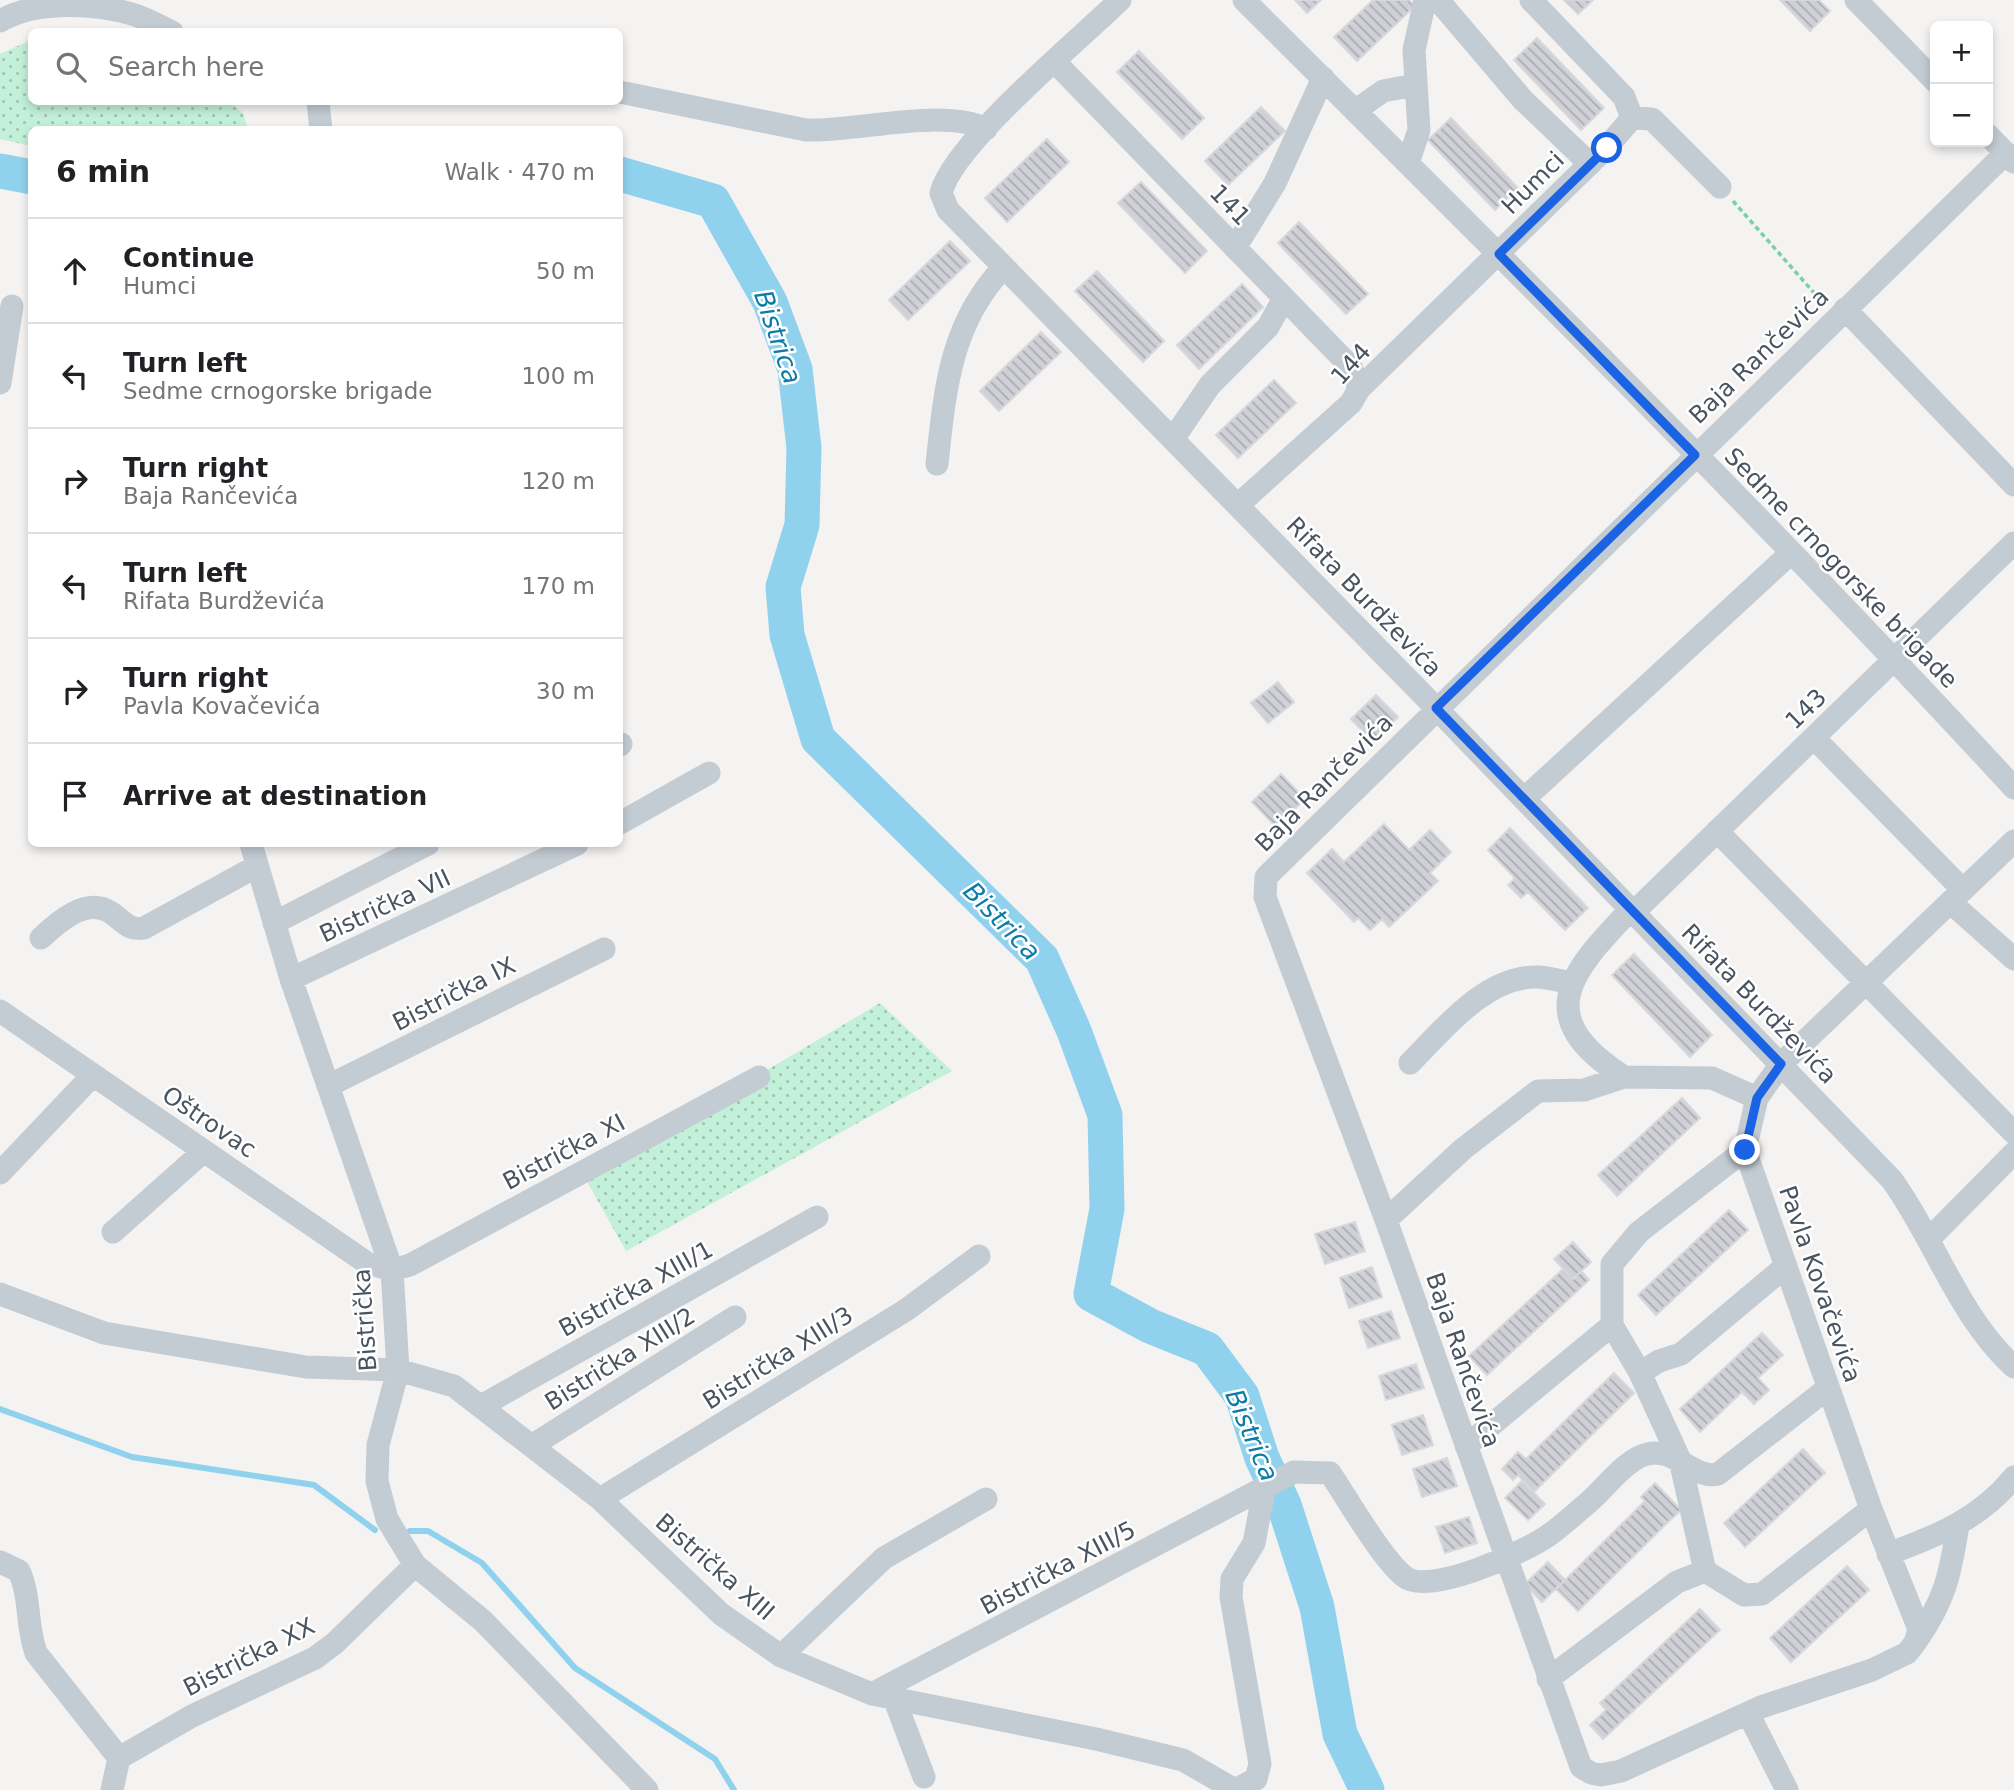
<!DOCTYPE html>
<meta charset="utf-8">
<style>
:root{--surface:#fff;--page:#f2f2f2;--text:#202124;--muted:#757577;--line:#e0e0e0}
body{margin:0;font-family:"DejaVu Sans",sans-serif;background:var(--page);color:var(--text)}
.controls{position:absolute;right:21px;top:21px;display:grid;overflow:hidden;border-radius:10px;box-shadow:0 4px 10px #0003}
.controls button{width:63px;height:63px;display:grid;place-items:center;padding:0;border:0;border-bottom:2px solid var(--line);background:var(--surface);color:var(--text);font:35px sans-serif}
.stop{position:absolute;width:21px;height:21px;margin:-16px;border:5px solid #1b63e5;border-radius:50%;background:#fff}
.stop.end{background:#1b63e5;border-color:#fff;box-shadow:0 2px 7px #0008}
.list{margin:0;padding:0;list-style:none}
h2{display:flex;justify-content:space-between;align-items:center;height:91px;margin:0;padding:0 28px;font-size:30px}
h2 small{font-size:23px;font-weight:400;color:var(--muted)}
.list li{display:grid;grid-template-columns:46px 1fr auto;gap:21px;align-items:center;box-sizing:border-box;height:105px;padding:0 28px;border-top:2px solid var(--line)}
.list b{display:block;font-size:26px;white-space:nowrap}
.list p{margin:0;font-size:23px;white-space:nowrap;color:var(--muted)}
.list em{font-size:23px;font-style:normal;color:var(--muted)}
.icon{flex:none;width:38px;height:38px;fill:none;stroke:currentColor;stroke-width:2;stroke-linecap:round;stroke-linejoin:round}
.map{position:relative;flex:none;width:2014px;height:1790px;overflow:hidden}
.search{position:absolute;background:var(--surface);box-shadow:0 4px 10px #0003;left:28px;top:28px;width:595px;height:77px;display:flex;align-items:center;gap:18px;box-sizing:border-box;padding:0 24px;border-radius:10px;color:var(--muted);font-size:26px}
.panel{position:absolute;background:var(--surface);box-shadow:0 4px 10px #0003;left:28px;top:126px;width:595px;height:721px;border-radius:10px}
.map>svg:first-child{display:block}
</style>
<div class="map">
<svg width="2014" height="1790" viewBox="0 0 2014 1790">
<defs>
<pattern id="grass-dots" width="8" height="8" patternUnits="userSpaceOnUse" patternTransform="scale(1.75)"><rect width="8" height="8" fill="#c3f0d8"/><path d="M2 2h.1M6 6h.1" fill="none" stroke="#a0c5b3" stroke-width="1.8" stroke-linecap="round"/></pattern>
<pattern id="building-back-hatch" width="6" height="6" patternUnits="userSpaceOnUse" patternTransform="scale(1.75)"><rect width="6" height="6" fill="#cfd1d6"/><path d="M-1 5l2 2M0 0l6 6M5-1l2 2" fill="none" stroke="#aaacb1"/></pattern>
</defs>
<rect width="100%" height="100%" fill="#f4f3f2"/>
<path fill="url(#grass-dots)" d="M31,40L32,102H230L243,113L248,129L32,130L31,146L0,139V54Z
M880,1003L952,1071L626,1251L585,1178Z"/>
<g fill="none" stroke-linecap="round" stroke-linejoin="round">
<path stroke="#90d2ed" stroke-width="6" d="M0,1409L132,1457L314,1485L375,1530
M410,1531H428L482,1563L575,1668L715,1759L734,1790"/>
<path stroke="#90d2ed" stroke-width="35" d="M0,171L32,177
M620,174L713,201L770,302L795,369L804,448L802,525L783,587L787,635L818,739L1042,959L1074,1031L1105,1115L1107,1209L1091,1294L1150,1326L1207,1349L1242,1396L1262,1458L1284,1505L1317,1607L1340,1734L1367,1790"/>
</g>
<path fill="url(#building-back-hatch)" stroke="#d6d8dd" stroke-width="2" d="M1295,0H1321L1307,13Z
M1373,0H1409L1415,6L1357,61L1334,37Z
M1564,0H1593L1578,14Z
M1780,0H1819L1830,11L1810,31Z
M1537,38L1604,108L1581,130L1514,60Z
M1139,51L1204,118L1182,139L1117,72Z
M1261,107L1285,131L1228,185L1205,161Z
M1451,118L1518,188L1495,210L1428,140Z
M1047,139L1069,162L1007,222L985,198Z
M1141,182L1207,251L1185,273L1118,203Z
M1299,222L1368,294L1346,314L1278,243Z
M950,241L970,261L908,320L889,300Z
M1097,271L1164,341L1143,362L1075,291Z
M1242,284L1263,307L1199,369L1177,345Z
M1041,332L1061,352L999,411L980,391Z
M1274,380L1296,403L1238,458L1216,435Z
M1278,682L1294,702L1268,723L1251,703Z
M1376,695L1398,717L1372,741L1351,719Z
M1281,774L1305,799L1276,827L1252,802Z
M1384,824L1409,850L1430,830L1451,852L1430,873L1438,881L1389,927L1382,919L1370,930L1358,918L1354,922L1307,873L1332,849L1344,862Z
M1510,828L1588,908L1565,930L1528,892L1521,898L1508,885L1515,878L1488,850Z
M1634,954L1712,1035L1690,1057L1612,975Z
M1682,1098L1700,1118L1617,1196L1598,1175Z
M1729,1210L1748,1230L1656,1315L1638,1295Z
M1355,1222L1365,1251L1325,1264L1315,1234Z
M1573,1242L1591,1262L1573,1279L1554,1259Z
M1372,1267L1382,1297L1349,1308L1340,1278Z
M1563,1269L1573,1279L1581,1271L1589,1280L1487,1375L1469,1356Z
M1391,1311L1400,1338L1368,1348L1359,1321Z
M1762,1333L1783,1355L1758,1378L1769,1390L1754,1404L1742,1392L1700,1432L1680,1409Z
M1416,1364L1424,1388L1386,1400L1379,1376Z
M1614,1373L1634,1393L1534,1492L1518,1475L1513,1480L1502,1469L1518,1452L1526,1459Z
M1423,1415L1433,1445L1402,1455L1392,1425Z
M1803,1449L1825,1473L1745,1547L1724,1523Z
M1447,1458L1457,1486L1422,1497L1413,1469Z
M1522,1481L1545,1504L1528,1520L1505,1498Z
M1655,1483L1681,1510L1667,1523L1641,1497Z
M1645,1501L1667,1523L1578,1611L1556,1589Z
M1469,1517L1477,1543L1445,1553L1436,1527Z
M1548,1562L1565,1580L1542,1602L1525,1584Z
M1847,1566L1869,1590L1791,1662L1770,1638Z
M1700,1609L1720,1630L1603,1739L1590,1725L1606,1710L1600,1703Z"/>
<g fill="none" stroke-linecap="round" stroke-linejoin="round">
<path stroke="#7acfac" stroke-width="3.5" stroke-dasharray="5 3.5" stroke-linecap="butt" d="M1733,201L1823,303"/>
<path stroke="#c3cbd3" stroke-width="23" d="M1120,0C1079,40 953,144 941,193L948,210L1436,708L1892,1180C1935,1240 1959,1317 2014,1367
M1244,0C1504,259 1765,518 2014,788
M1438,0L1523,100L1590,164
M1531,0L1624,97L1632,118
M1856,0L1935,81
M0,21C36,0 93,3 132,14C146,18 159,26 172,32
M1055,62L1351,367L1359,389
M620,92L806,130C856,132 944,107 986,129
M318,102L321,130
M1355,111L1383,91L1415,85
M1632,118L1652,119L1720,187
M1988,135L2014,162
M2006,153L1266,877L1265,897L1386,1220L1581,1767L1591,1773L1601,1775L1621,1771L1761,1707L1872,1670L1907,1653L1915,1643L1919,1629L1871,1509L1745,1150L1757,1098L1781,1064L2014,841
M1408,163L1419,130L1414,50L1425,0
M1235,248L1275,183L1323,78
M1845,309L2014,485
M0,383L12,306
M1173,439L1210,385L1268,327L1284,298
M937,464C945,390 950,323 1004,267
M1238,505L1351,403L1359,389L1607,147L1632,118
M1814,738L1963,890
M620,745L621,744
M1524,799L1791,553
M620,823L709,773
M1717,831L2014,1133
M251,844L291,979L392,1270L398,1370L378,1445L377,1481L387,1519L415,1565L483,1621L647,1790
M1950,902L2014,959
M1634,912L2014,543
M274,923L428,844
M41,938C58,922 86,897 110,912C123,920 127,931 144,928L257,866
M291,979L577,844
M0,1011L367,1263L392,1270
M1410,1063C1444,1029 1486,975 1539,977C1550,978 1561,981 1572,983
M1624,1077C1529,1016 1571,972 1631,909
M328,1086L604,949
M0,1173L93,1075
M1386,1220L1463,1149L1538,1091L1584,1090L1624,1077L1712,1078L1757,1098
M113,1232L204,1151
M1929,1239L2014,1153
M392,1270L410,1265L759,1077
M0,1294L104,1333L306,1367L398,1370L454,1386L600,1499L721,1614L781,1656L872,1694L1096,1739L1183,1760L1235,1790
M1612,1325L1640,1373L1680,1460L1705,1571
M1640,1373L1659,1361L1681,1354L1786,1266
M481,1406L817,1217
M533,1445L735,1317
M1466,1446L1612,1325V1264L1639,1232L1745,1150
M600,1499L906,1310L979,1256
M1888,1554C1937,1536 1980,1519 2014,1477
M0,1562L19,1571C31,1597 26,1626 36,1653L119,1758
M1915,1643C1945,1600 1950,1576 1958,1525
M781,1656L884,1558L986,1499
M1548,1679L1677,1582L1705,1571L1744,1595L1762,1594L1871,1509
M872,1694L1294,1472L1330,1473C1347,1498 1383,1561 1405,1577C1429,1596 1525,1552 1549,1535C1563,1525 1577,1512 1590,1501C1606,1487 1627,1458 1648,1454C1675,1447 1694,1480 1718,1474L1828,1388
M894,1698L924,1777
M1748,1713L1787,1790
M112,1790L119,1758L192,1716L315,1658L335,1643L415,1565
M1235,1790L1256,1779L1260,1764L1231,1597L1232,1579L1254,1543L1265,1485"/>
</g>
<g fill="none" stroke-linecap="round" stroke-linejoin="round">
<path stroke="#1b63e5" stroke-width="9" d="M1607,148L1499,254L1695,455L1436,708L1781,1064L1757,1098L1745,1150"/>
</g>
<g text-anchor="middle" dominant-baseline="central" stroke-width="5" stroke-linejoin="round" paint-order="stroke">
<g font-size="24" fill="#4a5460" stroke="#fff">
<text transform="translate(1533 183) rotate(-45)">Humci</text>
<text transform="translate(1230 205) rotate(46)">141</text>
<text transform="translate(1759 356) rotate(-44)">Baja Rančevića</text>
<text transform="translate(1351 364) rotate(-48)">144</text>
<text transform="translate(1841 568) rotate(46)">Sedme crnogorske brigade</text>
<text transform="translate(1364 597) rotate(46)">Rifata Burdževića</text>
<text transform="translate(1806 709) rotate(-44)">143</text>
<text transform="translate(1324 783) rotate(-45)">Baja Rančevića</text>
<text transform="translate(385 906) rotate(-25)">Bistrička VII</text>
<text transform="translate(454 994) rotate(-27)">Bistrička IX</text>
<text transform="translate(1759 1004) rotate(46)">Rifata Burdževića</text>
<text transform="translate(209 1122) rotate(34)">Oštrovac</text>
<text transform="translate(564 1152) rotate(-28)">Bistrička XI</text>
<text transform="translate(1820 1284) rotate(71)">Pavla Kovačevića</text>
<text transform="translate(636 1289) rotate(-29)">Bistrička XIII/1</text>
<text transform="translate(365 1320) rotate(-94)">Bistrička</text>
<text transform="translate(778 1358) rotate(-32)">Bistrička XIII/3</text>
<text transform="translate(620 1359) rotate(-32)">Bistrička XIII/2</text>
<text transform="translate(1463 1360) rotate(71)">Baja Rančevića</text>
<text transform="translate(715 1567) rotate(41)">Bistrička XIII</text>
<text transform="translate(1058 1568) rotate(-28)">Bistrička XIII/5</text>
<text transform="translate(249 1657) rotate(-27)">Bistrička XX</text>
</g>
<g font-size="26" font-style="italic" fill="#0d7ba8" stroke="#fff">
<text transform="translate(778 337) rotate(71)">Bistrica</text>
<text transform="translate(1002 921) rotate(46)">Bistrica</text>
<text transform="translate(1252 1435) rotate(67)">Bistrica</text>
</g>
</g>
</svg>
<div class="controls">
<button>+</button>
<button>−</button>
</div>
<div class="stop" style="left:1607px;top:148px"></div>
<div class="stop end" style="left:1745px;top:1150px"></div>
<div class="search"><svg class="icon" aria-label="search" viewBox="0 0 24 24"><circle cx="10" cy="10" r="6"/><path d="M15 15l6 6"/></svg>Search here</div>
<section class="panel">
<h2>6 min<small>Walk · 470 m</small></h2>
<ul class="list">
<li><svg class="icon" aria-label="ahead" viewBox="0 0 24 24"><path d="M12 20V5M6 11l6-6 6 6"/></svg><div><b>Continue</b><p>Humci</p></div><em>50 m</em></li>
<li><svg class="icon" aria-label="left" viewBox="0 0 24 24"><path d="M17 20v-9H6M10 6l-5 5 5 5"/></svg><div><b>Turn left</b><p>Sedme crnogorske brigade</p></div><em>100 m</em></li>
<li><svg class="icon" aria-label="right" viewBox="0 0 24 24"><path d="M7 20v-9h11M14 6l5 5-5 5"/></svg><div><b>Turn right</b><p>Baja Rančevića</p></div><em>120 m</em></li>
<li><svg class="icon" aria-label="left" viewBox="0 0 24 24"><path d="M17 20v-9H6M10 6l-5 5 5 5"/></svg><div><b>Turn left</b><p>Rifata Burdževića</p></div><em>170 m</em></li>
<li><svg class="icon" aria-label="right" viewBox="0 0 24 24"><path d="M7 20v-9h11M14 6l5 5-5 5"/></svg><div><b>Turn right</b><p>Pavla Kovačevića</p></div><em>30 m</em></li>
<li><svg class="icon" aria-label="arrive" viewBox="0 0 24 24"><path d="M6 21V4h12l-3 4 3 4H6"/></svg><div><b>Arrive at destination</b></div></li>
</ul>
</section>
</div>
